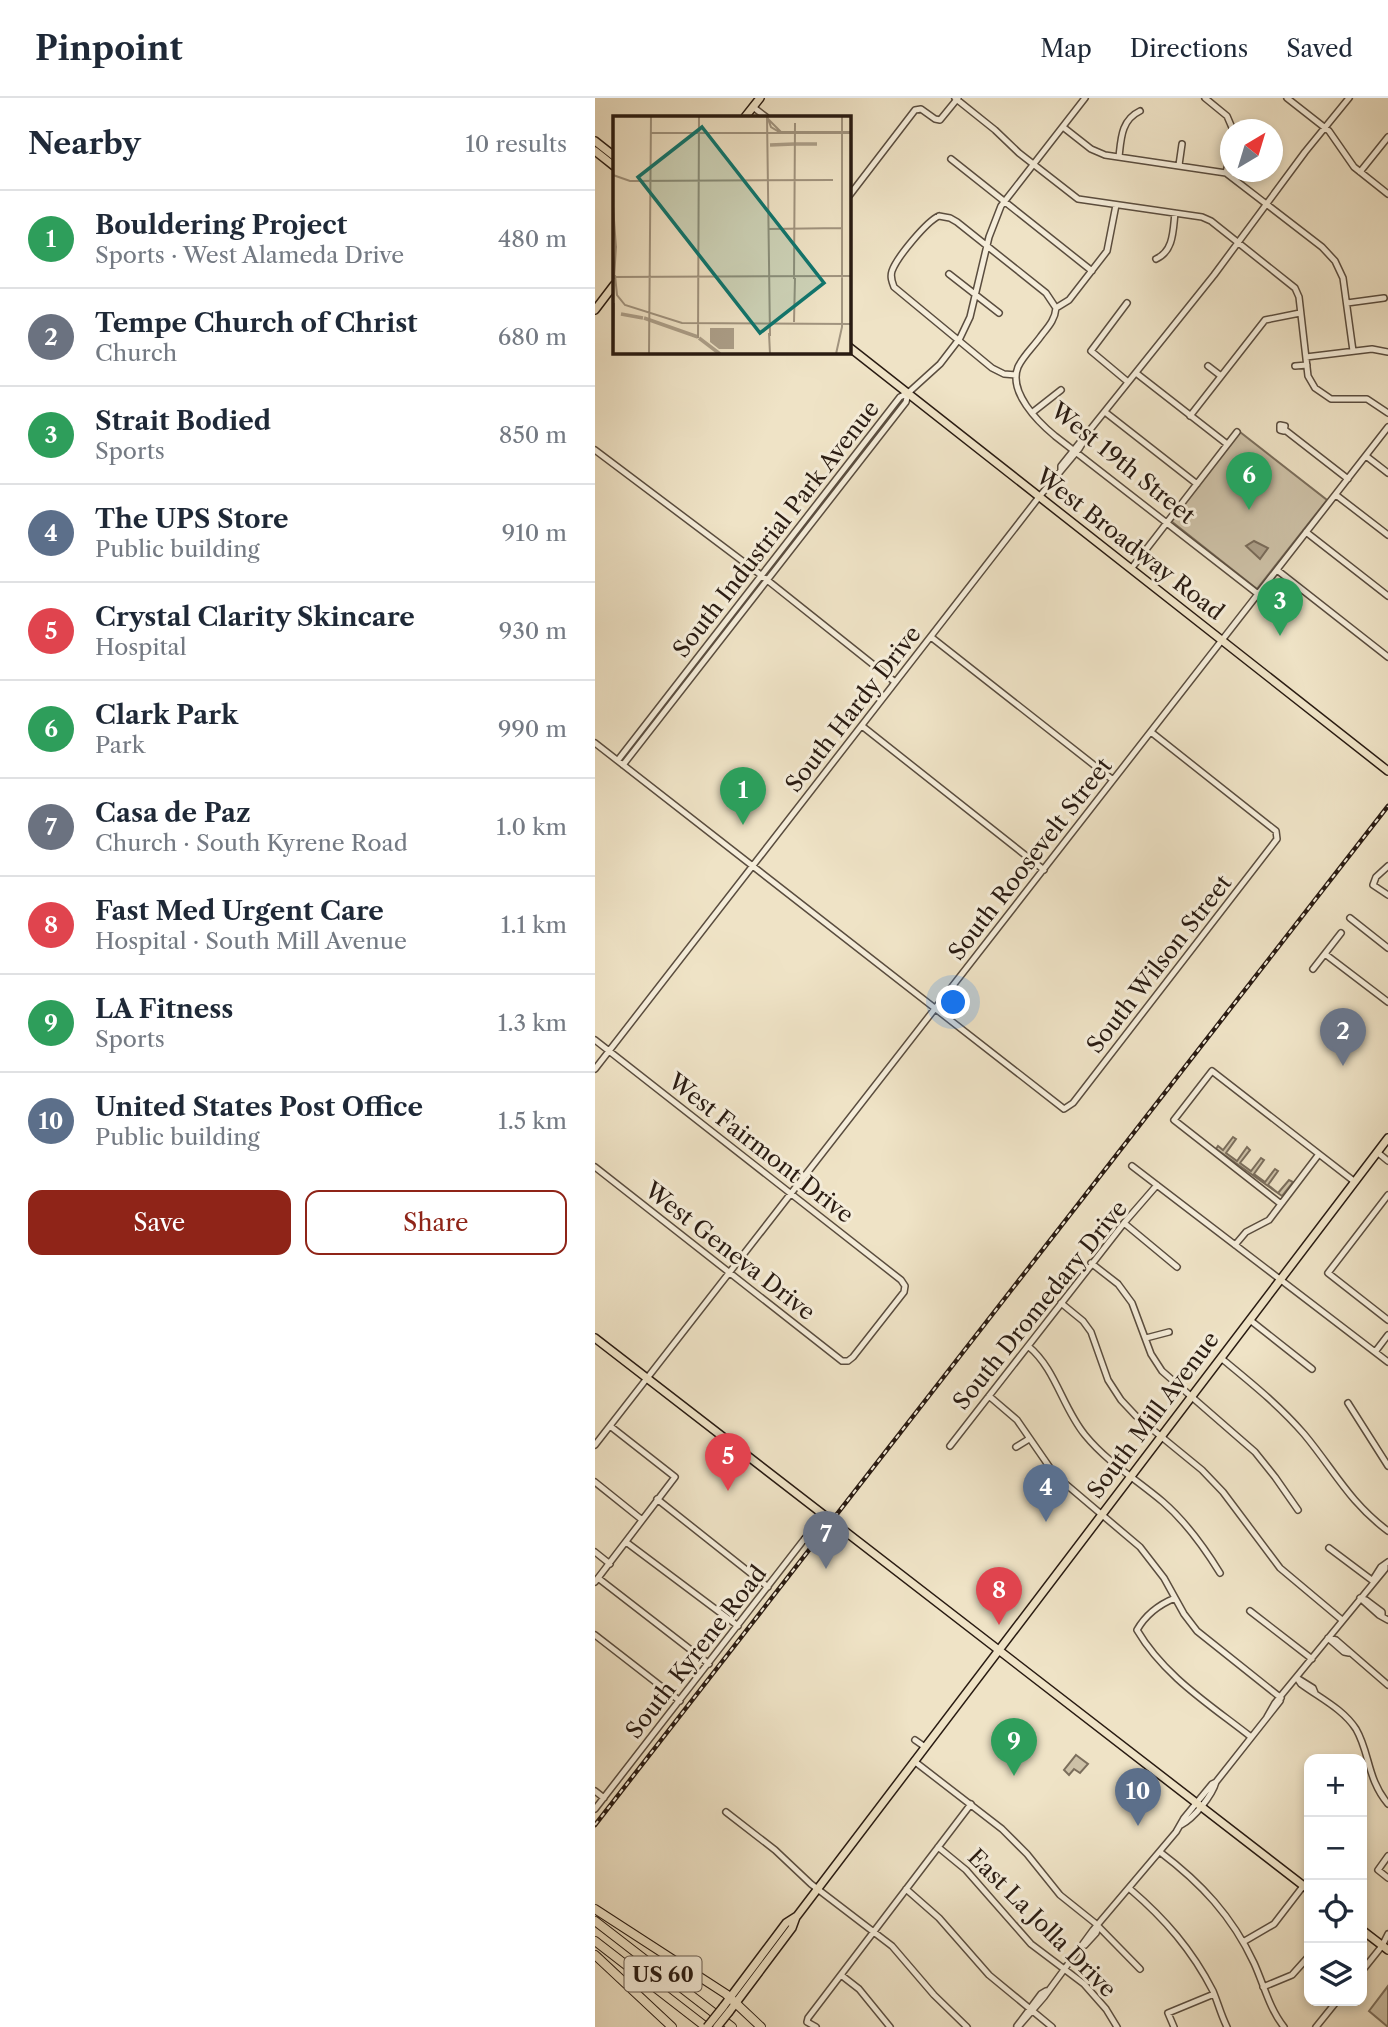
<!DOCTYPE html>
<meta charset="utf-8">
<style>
:root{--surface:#fff;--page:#f6f6f7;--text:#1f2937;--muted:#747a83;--line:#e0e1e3;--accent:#8f2418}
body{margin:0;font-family:"Libre Caslon Text",serif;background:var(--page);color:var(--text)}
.controls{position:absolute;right:21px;bottom:21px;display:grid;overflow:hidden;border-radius:14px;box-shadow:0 4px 10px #0003}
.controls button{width:63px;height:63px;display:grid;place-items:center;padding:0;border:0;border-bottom:2px solid var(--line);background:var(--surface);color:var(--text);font:35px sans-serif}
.compass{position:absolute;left:625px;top:21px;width:63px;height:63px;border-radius:50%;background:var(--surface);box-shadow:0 4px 10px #0003;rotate:38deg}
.you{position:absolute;left:359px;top:905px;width:24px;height:24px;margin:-18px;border:5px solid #fff;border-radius:50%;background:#1a73e8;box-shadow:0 0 0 10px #1a73e833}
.badge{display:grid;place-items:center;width:46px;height:46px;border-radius:50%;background:var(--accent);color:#fff;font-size:23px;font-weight:700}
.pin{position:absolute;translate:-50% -58px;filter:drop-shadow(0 2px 4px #0008)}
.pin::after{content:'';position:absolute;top:37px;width:24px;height:21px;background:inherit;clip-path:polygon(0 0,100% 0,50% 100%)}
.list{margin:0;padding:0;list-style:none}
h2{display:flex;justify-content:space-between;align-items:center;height:91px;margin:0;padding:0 28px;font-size:30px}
h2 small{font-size:23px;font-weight:400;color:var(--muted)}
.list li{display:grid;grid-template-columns:46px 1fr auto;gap:21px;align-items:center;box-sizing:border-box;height:98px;padding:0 28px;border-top:2px solid var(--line)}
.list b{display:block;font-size:26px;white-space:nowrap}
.list p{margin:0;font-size:23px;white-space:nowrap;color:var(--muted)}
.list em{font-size:23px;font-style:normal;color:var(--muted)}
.actions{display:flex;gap:14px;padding:21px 28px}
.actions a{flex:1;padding:16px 0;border:2px solid var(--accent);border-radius:14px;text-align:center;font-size:24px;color:var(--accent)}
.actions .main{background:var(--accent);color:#fff}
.icon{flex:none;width:38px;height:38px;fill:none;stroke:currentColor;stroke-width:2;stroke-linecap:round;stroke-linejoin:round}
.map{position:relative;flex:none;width:793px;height:1929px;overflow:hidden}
header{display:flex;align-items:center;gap:42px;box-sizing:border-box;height:98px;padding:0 35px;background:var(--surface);border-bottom:2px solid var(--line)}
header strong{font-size:33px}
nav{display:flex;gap:38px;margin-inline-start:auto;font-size:24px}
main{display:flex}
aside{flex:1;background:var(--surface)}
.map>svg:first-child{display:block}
</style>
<header>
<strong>Pinpoint</strong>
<nav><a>Map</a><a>Directions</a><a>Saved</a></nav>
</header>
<main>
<aside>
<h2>Nearby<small>10 results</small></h2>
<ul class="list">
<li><span class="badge" style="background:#2e9e5b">1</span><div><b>Bouldering Project</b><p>Sports · West Alameda Drive</p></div><em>480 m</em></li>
<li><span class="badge" style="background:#6b7280">2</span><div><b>Tempe Church of Christ</b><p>Church</p></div><em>680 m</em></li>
<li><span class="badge" style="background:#2e9e5b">3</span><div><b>Strait Bodied</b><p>Sports</p></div><em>850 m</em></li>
<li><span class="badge" style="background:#5c6f8a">4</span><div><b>The UPS Store</b><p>Public building</p></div><em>910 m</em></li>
<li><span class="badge" style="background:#e0444e">5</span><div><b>Crystal Clarity Skincare</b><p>Hospital</p></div><em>930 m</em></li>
<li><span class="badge" style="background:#2e9e5b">6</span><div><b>Clark Park</b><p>Park</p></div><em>990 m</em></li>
<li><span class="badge" style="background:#6b7280">7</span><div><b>Casa de Paz</b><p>Church · South Kyrene Road</p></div><em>1.0 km</em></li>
<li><span class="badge" style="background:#e0444e">8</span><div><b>Fast Med Urgent Care</b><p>Hospital · South Mill Avenue</p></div><em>1.1 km</em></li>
<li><span class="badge" style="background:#2e9e5b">9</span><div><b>LA Fitness</b><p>Sports</p></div><em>1.3 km</em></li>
<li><span class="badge" style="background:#5c6f8a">10</span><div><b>United States Post Office</b><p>Public building</p></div><em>1.5 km</em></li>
</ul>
<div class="actions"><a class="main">Save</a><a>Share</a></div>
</aside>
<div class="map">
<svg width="793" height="1929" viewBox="0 0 793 1929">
<rect width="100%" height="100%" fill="#efe3c6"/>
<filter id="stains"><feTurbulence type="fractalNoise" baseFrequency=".00286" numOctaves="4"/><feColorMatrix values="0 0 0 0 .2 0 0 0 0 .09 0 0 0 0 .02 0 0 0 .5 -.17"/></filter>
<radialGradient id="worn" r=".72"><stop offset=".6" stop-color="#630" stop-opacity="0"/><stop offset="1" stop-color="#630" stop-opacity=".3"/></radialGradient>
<path fill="#cdc1a7" stroke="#7b6e5c" stroke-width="2" d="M645,334L732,402L662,491L576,423Z
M638,1039L641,1041L631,1055L642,1063L652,1049L655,1052L645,1065L656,1073L666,1060L669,1062L659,1076L670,1084L680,1071L683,1073L673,1087L683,1095L694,1082L698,1084L687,1098L621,1051L623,1048L628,1052Z
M481,1657L493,1666L485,1675L479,1671L474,1677L469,1672Z
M793,1888V1929L774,1913Z"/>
<path fill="#ac9f89" stroke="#786a59" stroke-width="2" d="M659,443L673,450L665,461L651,448Z"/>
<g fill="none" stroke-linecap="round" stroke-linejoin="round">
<g stroke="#5a4d3f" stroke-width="8">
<path id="minor" d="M360,0L400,32L424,55L483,101L607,119L616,123L700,190L704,199L713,278L720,290L736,301H772L793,315
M610,0L632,18L638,32
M692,0L734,33L759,69L793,96
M158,9L171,19
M468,29L496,51L510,57L631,75L727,149L740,163L748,180L758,253
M524,59C526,41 526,22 545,13
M356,61L497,173
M584,67L587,46
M765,74L793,39
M631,75L636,51
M254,98L320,12L326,11L340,21L345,22L363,0
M521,107L512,153L474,202L461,210C460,222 453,229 446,238C439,248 428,258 423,269C413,294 443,324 460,338L663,496
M344,118C332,123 302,159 297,173C295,179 297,184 299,189L397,270L409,276L421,277
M344,118L355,120L362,124L451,195L461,210
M561,161C579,153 578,132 580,115
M354,176L404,215
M532,205L496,253L533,284
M752,205L789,200
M711,259L777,251L793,254
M613,268L626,278
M700,268L712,267
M541,275L632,346
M438,314L466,292
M510,314L602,386
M595,318L670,222L705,215
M685,327L690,328L689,333L685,332Z
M690,332L753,381
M0,352L162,474L300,584
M771,358L793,375
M466,372V368L619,177L710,54L754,0
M741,397L793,437
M711,434L793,498
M536,471L642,334
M682,472L793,559
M336,539L518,682
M267,628L449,772
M0,645L469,1011L478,1005L682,741L681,733L556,634
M23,662L305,299L313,295L345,266L365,240L375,219L394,139L406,108L490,0
M28,667L311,304L313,295
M793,768L781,779L778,787L793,797
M755,820L793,850
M730,856L793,904
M718,871L746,835
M0,942L306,1182L310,1188L309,1194L258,1259L253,1263H247L0,1069
M0,971L444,399L484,351L495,333
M782,1054L793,1063
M537,1068L793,1264
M793,1097L733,1175L793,1222
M686,1106L579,1022L617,973L760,1084
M529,1125L582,1169
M640,1147L651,1134L674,1122L724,1056
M496,1165L523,1186L537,1205L556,1256L567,1273L660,1354L680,1379L703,1412
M466,1205L488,1223L496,1234L513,1282L526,1302L541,1318L607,1372L628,1394L685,1470L747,1522
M655,1222L717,1271
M551,1240L574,1234
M433,1248C461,1271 467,1309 490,1337C512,1364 542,1382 568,1404C591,1424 609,1449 625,1475
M780,1254L793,1237
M626,1260C655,1284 684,1307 709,1336C739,1372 754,1404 793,1433
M394,1298L422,1322L460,1377L545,1449L569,1480L589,1516L602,1533L686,1600
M753,1305L793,1368
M0,1347L793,329
M355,1348L529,1125L562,1087
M421,1349L434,1341
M0,1384L46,1421
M62,1401L173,1489
M31,1444L143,1528
M734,1450L778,1483
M0,1454L15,1466
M3,1480L114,1566
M779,1480L786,1469L793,1464
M0,1484L80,1379L15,1328
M580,1500C563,1507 551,1516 542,1532C569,1578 614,1606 656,1639
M765,1500L784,1517L793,1522
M766,1500L771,1502L787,1514V1517
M655,1513L717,1561
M0,1537L85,1603
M733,1540L741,1542L793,1587
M733,1540L749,1554L754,1555
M702,1580L706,1586C725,1600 748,1611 761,1631C775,1655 772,1681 793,1706
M702,1580L718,1590L720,1595
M672,1619L680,1605L790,1471V1467
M320,1642L330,1649
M319,1663L407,1731L432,1756L465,1797L500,1825L545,1871
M0,1693L9,1700
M0,1711L228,1417
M131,1714L180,1752L216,1786L297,1848L339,1897L372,1929
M586,1727C599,1720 617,1698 621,1684L685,1603
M343,1749L371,1772L436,1846L489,1886L511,1911L522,1929
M565,1754C606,1785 637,1818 659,1865C669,1887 674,1910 689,1929
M793,1758L783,1772L793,1780
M311,1791L344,1820L394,1877L457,1929
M535,1791C570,1821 597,1852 618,1893C623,1905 626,1917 632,1929
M648,1844L679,1826L709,1787
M490,1847L501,1835L503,1830
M767,1873L787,1848L793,1836
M246,1877L264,1891L295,1929
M668,1889L697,1877L714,1858
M422,1928L446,1896L451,1893
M221,1929L212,1924L213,1920L376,1706
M423,1929L449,1899L498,1832L581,1734L589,1720L617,1686L621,1684
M579,1929L573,1915L619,1896
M721,1929L742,1903"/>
</g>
<g stroke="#291b12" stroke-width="10">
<path id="major" d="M150,19L165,0
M0,43L19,58
M0,53L19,68
M0,212L19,187
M254,249L793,673
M0,1240L714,1792
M211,1441L227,1430L245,1431
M767,1832L793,1852
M128,1909L191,1825L202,1818L793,1040
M134,1914L197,1830L201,1819"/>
</g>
<g stroke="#291b12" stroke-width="10">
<path id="highway" d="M0,1811L131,1896L166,1929
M0,1823L137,1929
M0,1843L111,1929
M0,1857L77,1929"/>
</g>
<use href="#minor" stroke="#f5edda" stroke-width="5"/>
<use href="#major" stroke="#efe3c6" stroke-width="7"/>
<use href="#highway" stroke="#efe3c6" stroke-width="8"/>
<g stroke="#291b12" stroke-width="4.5">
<path id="rail" d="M0,1727L793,708"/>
</g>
<use href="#rail" stroke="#f5edda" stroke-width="2" stroke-dasharray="5" stroke-linecap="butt"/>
<g stroke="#291b12" stroke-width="10" stroke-linecap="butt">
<path id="major-bridge" d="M112,1929L128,1909
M122,1929L134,1914"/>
</g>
<use href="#major-bridge" stroke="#efe3c6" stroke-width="7"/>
</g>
<g text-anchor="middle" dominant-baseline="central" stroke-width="6" stroke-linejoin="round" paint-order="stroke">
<rect fill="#f5edda" stroke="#665a4e" stroke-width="2" x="29.5" y="1858.5" width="77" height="35" rx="5"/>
<g font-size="21" font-weight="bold" fill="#291b12">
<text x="68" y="1876">US 60</text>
</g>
<g font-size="23" fill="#291b12" stroke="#f5edda">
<text transform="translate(528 365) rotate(39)">West 19th Street</text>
<text transform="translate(181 431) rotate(-52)">South Industrial Park Avenue</text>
<text transform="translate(535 446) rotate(38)">West Broadway Road</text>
<text transform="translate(258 611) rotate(-52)">South Hardy Drive</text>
<text transform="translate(435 761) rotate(-52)">South Roosevelt Street</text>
<text transform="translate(564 866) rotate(-52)">South Wilson Street</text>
<text transform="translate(166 1050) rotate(38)">West Fairmont Drive</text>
<text transform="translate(135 1153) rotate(38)">West Geneva Drive</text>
<text transform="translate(445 1207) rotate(-51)">South Dromedary Drive</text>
<text transform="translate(558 1317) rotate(-53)">South Mill Avenue</text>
<text transform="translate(101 1554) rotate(-52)">South Kyrene Road</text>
<text transform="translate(447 1825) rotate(45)">East La Jolla Drive</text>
</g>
</g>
<g transform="translate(18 18)">
<rect width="238" height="238" fill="#efe3c6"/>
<path d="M97,212H121V233H106L97,226Z" fill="#ac9f89"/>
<path fill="none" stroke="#ac9f89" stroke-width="3.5" d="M182,28H204M157,29L181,28M8,198L30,202M31,202L85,221M86,222L107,238"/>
<path fill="none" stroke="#a0937e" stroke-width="2" d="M154,0L157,220M154,0L158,11L168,17H238M155,3L168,16H238M38,17H168M0,59L17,65L220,64M0,90L3,132M155,113L229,112M2,159L4,179L12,189L69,207L238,208M0,161L238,160M1,163L3,130M181,163L182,7M181,206L182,162M156,217L157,238M85,222L86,0M0,238L1,187M36,238L38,0M223,238L229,211V0"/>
<path fill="#0f766e" fill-opacity="0.15" stroke="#0f766e" stroke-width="3.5" d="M89,11L211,167L147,217L25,61Z"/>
<rect width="238" height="238" fill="none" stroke="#291b12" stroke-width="3.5"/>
</g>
<rect width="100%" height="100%" filter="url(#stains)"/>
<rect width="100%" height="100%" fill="url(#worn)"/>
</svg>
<div class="controls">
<button>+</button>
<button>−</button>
<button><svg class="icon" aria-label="locate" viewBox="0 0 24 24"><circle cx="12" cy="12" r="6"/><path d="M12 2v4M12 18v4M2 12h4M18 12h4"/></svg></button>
<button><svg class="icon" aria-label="layers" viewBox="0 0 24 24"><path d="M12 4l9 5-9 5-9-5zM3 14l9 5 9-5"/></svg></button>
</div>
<svg class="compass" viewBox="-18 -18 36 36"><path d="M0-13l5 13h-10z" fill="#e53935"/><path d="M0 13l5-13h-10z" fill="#747a83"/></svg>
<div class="you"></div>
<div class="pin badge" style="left:148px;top:727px;background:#2e9e5b">1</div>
<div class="pin badge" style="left:748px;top:968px;background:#6b7280">2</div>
<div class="pin badge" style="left:685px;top:538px;background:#2e9e5b">3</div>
<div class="pin badge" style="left:451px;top:1424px;background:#5c6f8a">4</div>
<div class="pin badge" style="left:133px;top:1393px;background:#e0444e">5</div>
<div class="pin badge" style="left:654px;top:412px;background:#2e9e5b">6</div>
<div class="pin badge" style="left:231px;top:1471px;background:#6b7280">7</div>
<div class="pin badge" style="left:404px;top:1527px;background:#e0444e">8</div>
<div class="pin badge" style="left:419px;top:1678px;background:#2e9e5b">9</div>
<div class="pin badge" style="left:543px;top:1728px;background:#5c6f8a">10</div>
</div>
</main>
